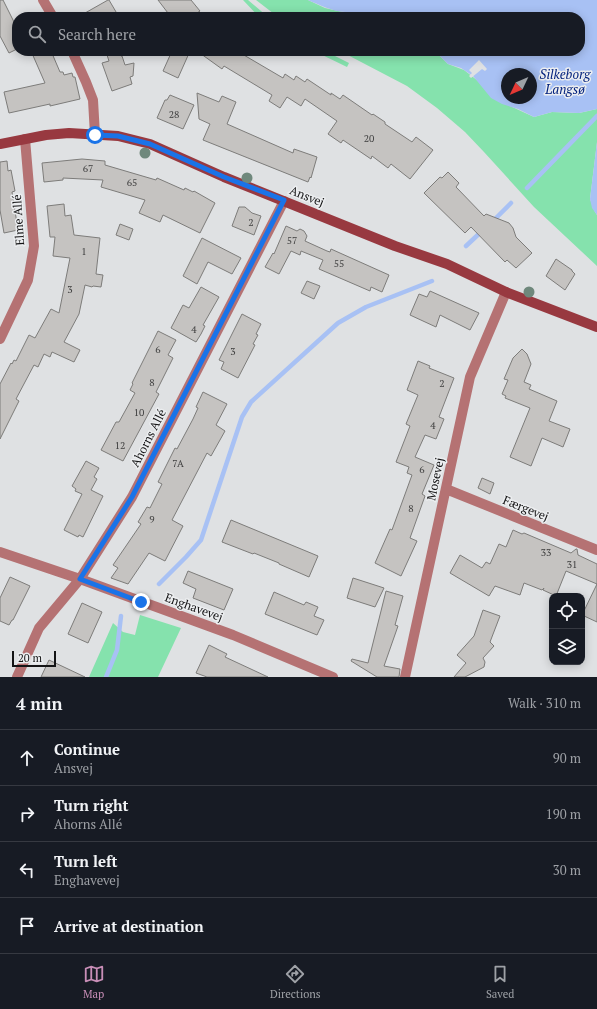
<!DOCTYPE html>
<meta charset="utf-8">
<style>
:root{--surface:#171b24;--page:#20242c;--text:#f1f3f6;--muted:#9ea1a6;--line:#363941;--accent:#c88eb7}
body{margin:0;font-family:"PT Serif",serif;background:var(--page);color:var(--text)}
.controls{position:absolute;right:12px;bottom:12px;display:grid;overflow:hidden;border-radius:8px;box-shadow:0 2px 10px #0003}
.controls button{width:36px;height:36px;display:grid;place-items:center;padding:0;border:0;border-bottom:1px solid var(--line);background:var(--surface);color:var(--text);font:20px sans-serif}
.compass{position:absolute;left:501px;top:68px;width:36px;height:36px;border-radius:50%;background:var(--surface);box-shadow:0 2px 10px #0003;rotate:226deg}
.scale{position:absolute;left:12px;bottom:10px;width:44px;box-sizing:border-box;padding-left:4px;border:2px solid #141415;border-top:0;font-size:11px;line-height:14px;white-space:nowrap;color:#141415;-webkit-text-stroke:3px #eceef0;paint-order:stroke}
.stop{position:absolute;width:12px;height:12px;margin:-9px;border:3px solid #1a73e8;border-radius:50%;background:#fff}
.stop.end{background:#1a73e8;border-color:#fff;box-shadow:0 1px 4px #0008}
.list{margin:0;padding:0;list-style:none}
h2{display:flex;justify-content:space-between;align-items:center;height:52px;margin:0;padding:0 16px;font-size:17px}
h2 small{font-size:13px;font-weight:400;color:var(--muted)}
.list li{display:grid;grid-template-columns:26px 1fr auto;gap:12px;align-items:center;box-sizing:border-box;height:56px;padding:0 16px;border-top:1px solid var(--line)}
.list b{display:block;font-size:15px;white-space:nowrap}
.list p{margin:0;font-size:13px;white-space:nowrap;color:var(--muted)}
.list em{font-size:13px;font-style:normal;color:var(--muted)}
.icon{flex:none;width:22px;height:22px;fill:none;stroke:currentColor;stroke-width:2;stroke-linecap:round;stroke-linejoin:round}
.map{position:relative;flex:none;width:597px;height:677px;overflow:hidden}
.search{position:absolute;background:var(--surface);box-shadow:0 2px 10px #0003;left:12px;right:12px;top:12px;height:44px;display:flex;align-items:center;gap:10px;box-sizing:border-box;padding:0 14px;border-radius:16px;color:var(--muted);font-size:15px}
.sheet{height:276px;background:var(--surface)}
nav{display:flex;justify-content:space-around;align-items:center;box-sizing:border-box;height:56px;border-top:1px solid var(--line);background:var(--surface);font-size:11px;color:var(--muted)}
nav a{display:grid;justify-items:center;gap:2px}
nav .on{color:var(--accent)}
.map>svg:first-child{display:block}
</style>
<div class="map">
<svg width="597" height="677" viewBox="0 0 597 677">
<rect width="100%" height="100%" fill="#dfe1e3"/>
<path fill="#85e2ad" d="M243,0H248L268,17H259Z
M256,0H308L325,8L343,12L364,13L373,17H278Z
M314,51H325L349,63L347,67Z
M340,51H435L448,64L464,70L510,106L534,117L552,112L579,113L597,109V142L590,199L595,212L597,215V266L534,207L484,152L465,132L437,108L407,86Z
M140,615L181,628L158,677H89L113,623L123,632L135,635Z"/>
<path fill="#a8c1f4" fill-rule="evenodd" d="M308,0H597V109L579,113L552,112L534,117L518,109L502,104L491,98L473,76L461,68L448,64L435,51H580V17H373C363,13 355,13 345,12C331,11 320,5 308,0ZM507,74H531V98H507Z
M597,142V215L592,208L590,199Z"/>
<path fill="#dfe1e3" d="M479,60L487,69L485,71L482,69L471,78L469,76L472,73L469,70Z"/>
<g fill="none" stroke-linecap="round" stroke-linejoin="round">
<path stroke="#a8c1f4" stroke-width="4.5" d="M527,188L597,116
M492,222L511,203
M466,246L482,231
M159,584L186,557L201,540L242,417L251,402L338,323L366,307L432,281
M106,677L117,650L121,616"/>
</g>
<path fill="#c5c3c1" stroke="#7d7c7a" d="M0,0H3L17,28V49L9,53L0,36Z
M109,0L119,17H78L108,0Z
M158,0H191L200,11L191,17H171Z
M31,51H51L60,72H63L64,75L72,73L73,77H75L80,99L50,106V104L9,113L4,92L45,83Z
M119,51L121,56H122L125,65L134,63L133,76L130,77L132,84L112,91L102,63L109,61L107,55Z
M172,51H190L178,78L163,71Z
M197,51H237L283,78L285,74L294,80L296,76L305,82L307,79L331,95V93L340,99L343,95L372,115L373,114L385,122V124L412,142L416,137L433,150L410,179L391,164L388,168L372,156L371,159L343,140L341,143L328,134L337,121L305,99L301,106L287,97L280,108L269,101L272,95L224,66L222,69Z
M197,93L219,102L222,96L236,102L227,124L293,153L294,149L317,157L311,178L310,177L308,182L203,140L210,124L199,119Z
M170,95L194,105L183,129L157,118L165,100H167Z
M82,159L105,161V165L156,180L157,178L184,190L185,188L193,192L194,191L215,203L200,233L163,215L160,222L139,213L145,200L101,187L103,180L63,178V180L44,182L42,163Z
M7,161L8,171L11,170L15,191L12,192L18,230L4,233L0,210V162Z
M448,172L459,183L456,187L484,216L486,214L509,223L513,228L516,237L532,253L516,268L507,260L505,262L471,227L465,233L424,193L440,177L442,178Z
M64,204L65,216L71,215L74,235L100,238L96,274L103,275L101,287L93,286L92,287L85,285L79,314L64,342L80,350L74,362L52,352L50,357L44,354L38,367L34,365L16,399L19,401L0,439V384L11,363L12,364L14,360L16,361L29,335L35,338L51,309L59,313L70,258L53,256L55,237H50L47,206Z
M239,207H245L252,213L261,216L254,235L232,226Z
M120,224L133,229L129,240L116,235Z
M286,226L297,231L300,229L304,231L307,236L305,241L327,251L330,252L331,249L389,275L382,292L371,287L370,291L319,269L323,260L301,251L300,255L291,251L279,274L265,267L273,253L274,254Z
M202,238L241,258L232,274L208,262L197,284L183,276Z
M556,259L572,270V271L575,274L565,290L546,276Z
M307,281L320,286L314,299L301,293Z
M201,287L219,297L203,325L205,326L201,334L196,342L171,328L183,305L189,308Z
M430,291L479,313L470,330L440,315L436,327L410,315L419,294L427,297Z
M242,314L261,324L256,334L258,335L253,344L255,345L238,378L221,369L224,362L219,360Z
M158,331L176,340L168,355L173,358L156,392L159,394L123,461L101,450L116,422H119L135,393L130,390L133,384L132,383Z
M522,349L527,354L531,364L524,382L531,385L529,389L557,401L549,421L570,429L563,447L542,438L531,466L510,457L530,408L505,398L506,396L502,394L508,380L504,379L513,358Z
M418,361L430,366L429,368L454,378L439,417L444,419L436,439L425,435L415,457L434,465L422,494L425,496L410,538L417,541L401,576L375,563L390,529L392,530L412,475L407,473L409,467L396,462L410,426L406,424L418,395L407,390Z
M203,392L227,404L216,425L225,431L211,456L207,453L172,520L183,526L165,561L149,553L128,584L111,578L118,568L113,565L141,524L138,522L147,507L150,508L162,484L158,482L175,448L177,449L193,419L198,408L196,407Z
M86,461L99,468L94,477L97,479L91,490L103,496L83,537L79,535L78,537L64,530L82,494L75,491L76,489L72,486Z
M482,478L494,483L490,494L478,488Z
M231,520L318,556L309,577L279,564V563L254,553L253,554L222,542Z
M513,530L522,534L524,533L571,553L576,549H577L578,555L597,564V622L582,615L597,584L566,571L556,596L543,590L544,588L542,590L524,583L520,595L495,586L489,596L450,573L460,555L482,568L486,562L490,564L499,544L506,547Z
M188,571L233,589L224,610L193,598L196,589L183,583Z
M10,577L30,586L13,620H12L9,625L0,621V598Z
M353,578L384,588L375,607L347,598Z
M386,591L403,596L395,625L398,626L384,666L400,669L399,677H377L351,661L352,659L368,663Z
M274,592L304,605L306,602L318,607L314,616L324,620L317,635L265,614Z
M82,603L102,612L88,643L68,634Z
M483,610L500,616L490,642L494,646L483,658L485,662L484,667L465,677H454L466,663L457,655L474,636Z
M209,645L227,654L225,657L268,677H207L196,673Z
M49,660L85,677H41Z"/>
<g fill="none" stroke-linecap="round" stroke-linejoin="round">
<path stroke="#b57273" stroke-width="10" d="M43,0L53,17
M72,51L86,82L93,100L95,135
M0,339L28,280L34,246L25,139
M446,489L597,550
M0,552L80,579L233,635L333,677
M17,677L39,628L80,579L132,497L284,201
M405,677L470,377L506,292"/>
<path stroke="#983940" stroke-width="10" d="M0,144L46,135L69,133L118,136L150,144L224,177L395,246L447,264L506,292L597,327"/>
</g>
<g fill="#6f887c">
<circle cx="145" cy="153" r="5.5"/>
<circle cx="247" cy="178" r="5.5"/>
<circle cx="529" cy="292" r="5.5"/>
</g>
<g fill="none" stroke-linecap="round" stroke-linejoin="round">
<path stroke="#1a73e8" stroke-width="5" d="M95,135L118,136L150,144L224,177L284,200L132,497L80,579L141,602"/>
</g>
<g text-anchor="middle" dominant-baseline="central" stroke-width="3" stroke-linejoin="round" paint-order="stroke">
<g font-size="10" fill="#404040">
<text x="174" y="114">28</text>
<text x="369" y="138">20</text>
<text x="88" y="168">67</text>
<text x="132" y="182">65</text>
<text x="251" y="222">2</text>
<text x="292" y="240">57</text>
<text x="84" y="251">1</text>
<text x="339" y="263">55</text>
<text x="70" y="289">3</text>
<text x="194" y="329">4</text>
<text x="158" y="349">6</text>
<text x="233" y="351">3</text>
<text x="152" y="382">8</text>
<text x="442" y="383">2</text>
<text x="139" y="412">10</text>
<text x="433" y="425">4</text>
<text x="120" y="445">12</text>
<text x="178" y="463">7A</text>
<text x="422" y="469">6</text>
<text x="411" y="508">8</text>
<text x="152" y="519">9</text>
<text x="546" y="552">33</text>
<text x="572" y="564">31</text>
</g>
<g font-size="12" fill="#141415" stroke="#eceef0">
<text transform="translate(307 196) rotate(22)">Ansvej</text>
<text transform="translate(18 220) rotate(-94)">Elme Allé</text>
<text transform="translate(148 438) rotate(-63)">Ahorns Allé</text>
<text transform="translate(435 479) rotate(-78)">Mosevej</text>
<text transform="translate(526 508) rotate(22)">Færgevej</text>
<text transform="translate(194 607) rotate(20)">Enghavevej</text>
</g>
<g font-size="13" font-style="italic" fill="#03227e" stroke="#eceef0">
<text x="565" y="74">Silkeborg<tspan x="565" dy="15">Langsø</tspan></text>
</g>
</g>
</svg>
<div class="controls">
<button><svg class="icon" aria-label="locate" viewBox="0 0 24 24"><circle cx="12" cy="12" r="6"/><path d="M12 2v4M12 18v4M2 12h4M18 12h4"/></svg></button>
<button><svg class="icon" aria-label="layers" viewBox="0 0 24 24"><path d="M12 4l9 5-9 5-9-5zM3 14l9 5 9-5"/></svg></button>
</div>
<svg class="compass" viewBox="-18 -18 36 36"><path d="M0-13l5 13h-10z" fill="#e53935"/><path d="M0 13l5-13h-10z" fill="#9ea1a6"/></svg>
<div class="scale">20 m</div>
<div class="stop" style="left:95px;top:135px"></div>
<div class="stop end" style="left:141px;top:602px"></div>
<div class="search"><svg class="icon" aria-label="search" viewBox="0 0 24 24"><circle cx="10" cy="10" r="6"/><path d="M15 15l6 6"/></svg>Search here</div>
</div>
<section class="sheet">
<h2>4 min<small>Walk · 310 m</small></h2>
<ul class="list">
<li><svg class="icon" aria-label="ahead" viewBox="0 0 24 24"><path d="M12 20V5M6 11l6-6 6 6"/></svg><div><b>Continue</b><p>Ansvej</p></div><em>90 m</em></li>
<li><svg class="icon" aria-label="right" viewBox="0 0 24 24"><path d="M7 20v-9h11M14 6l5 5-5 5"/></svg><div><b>Turn right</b><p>Ahorns Allé</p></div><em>190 m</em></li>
<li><svg class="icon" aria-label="left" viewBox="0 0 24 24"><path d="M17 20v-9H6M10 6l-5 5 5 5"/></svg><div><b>Turn left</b><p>Enghavevej</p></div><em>30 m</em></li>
<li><svg class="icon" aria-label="arrive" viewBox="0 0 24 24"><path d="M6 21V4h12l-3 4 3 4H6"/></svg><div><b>Arrive at destination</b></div></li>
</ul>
</section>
<nav>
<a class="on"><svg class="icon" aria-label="map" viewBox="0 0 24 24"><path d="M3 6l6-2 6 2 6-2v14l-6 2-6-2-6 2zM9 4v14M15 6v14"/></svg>Map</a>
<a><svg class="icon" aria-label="directions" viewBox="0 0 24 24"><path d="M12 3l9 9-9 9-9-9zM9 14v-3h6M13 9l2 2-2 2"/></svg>Directions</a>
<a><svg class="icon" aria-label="saved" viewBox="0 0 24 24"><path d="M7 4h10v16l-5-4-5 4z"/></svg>Saved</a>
</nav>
